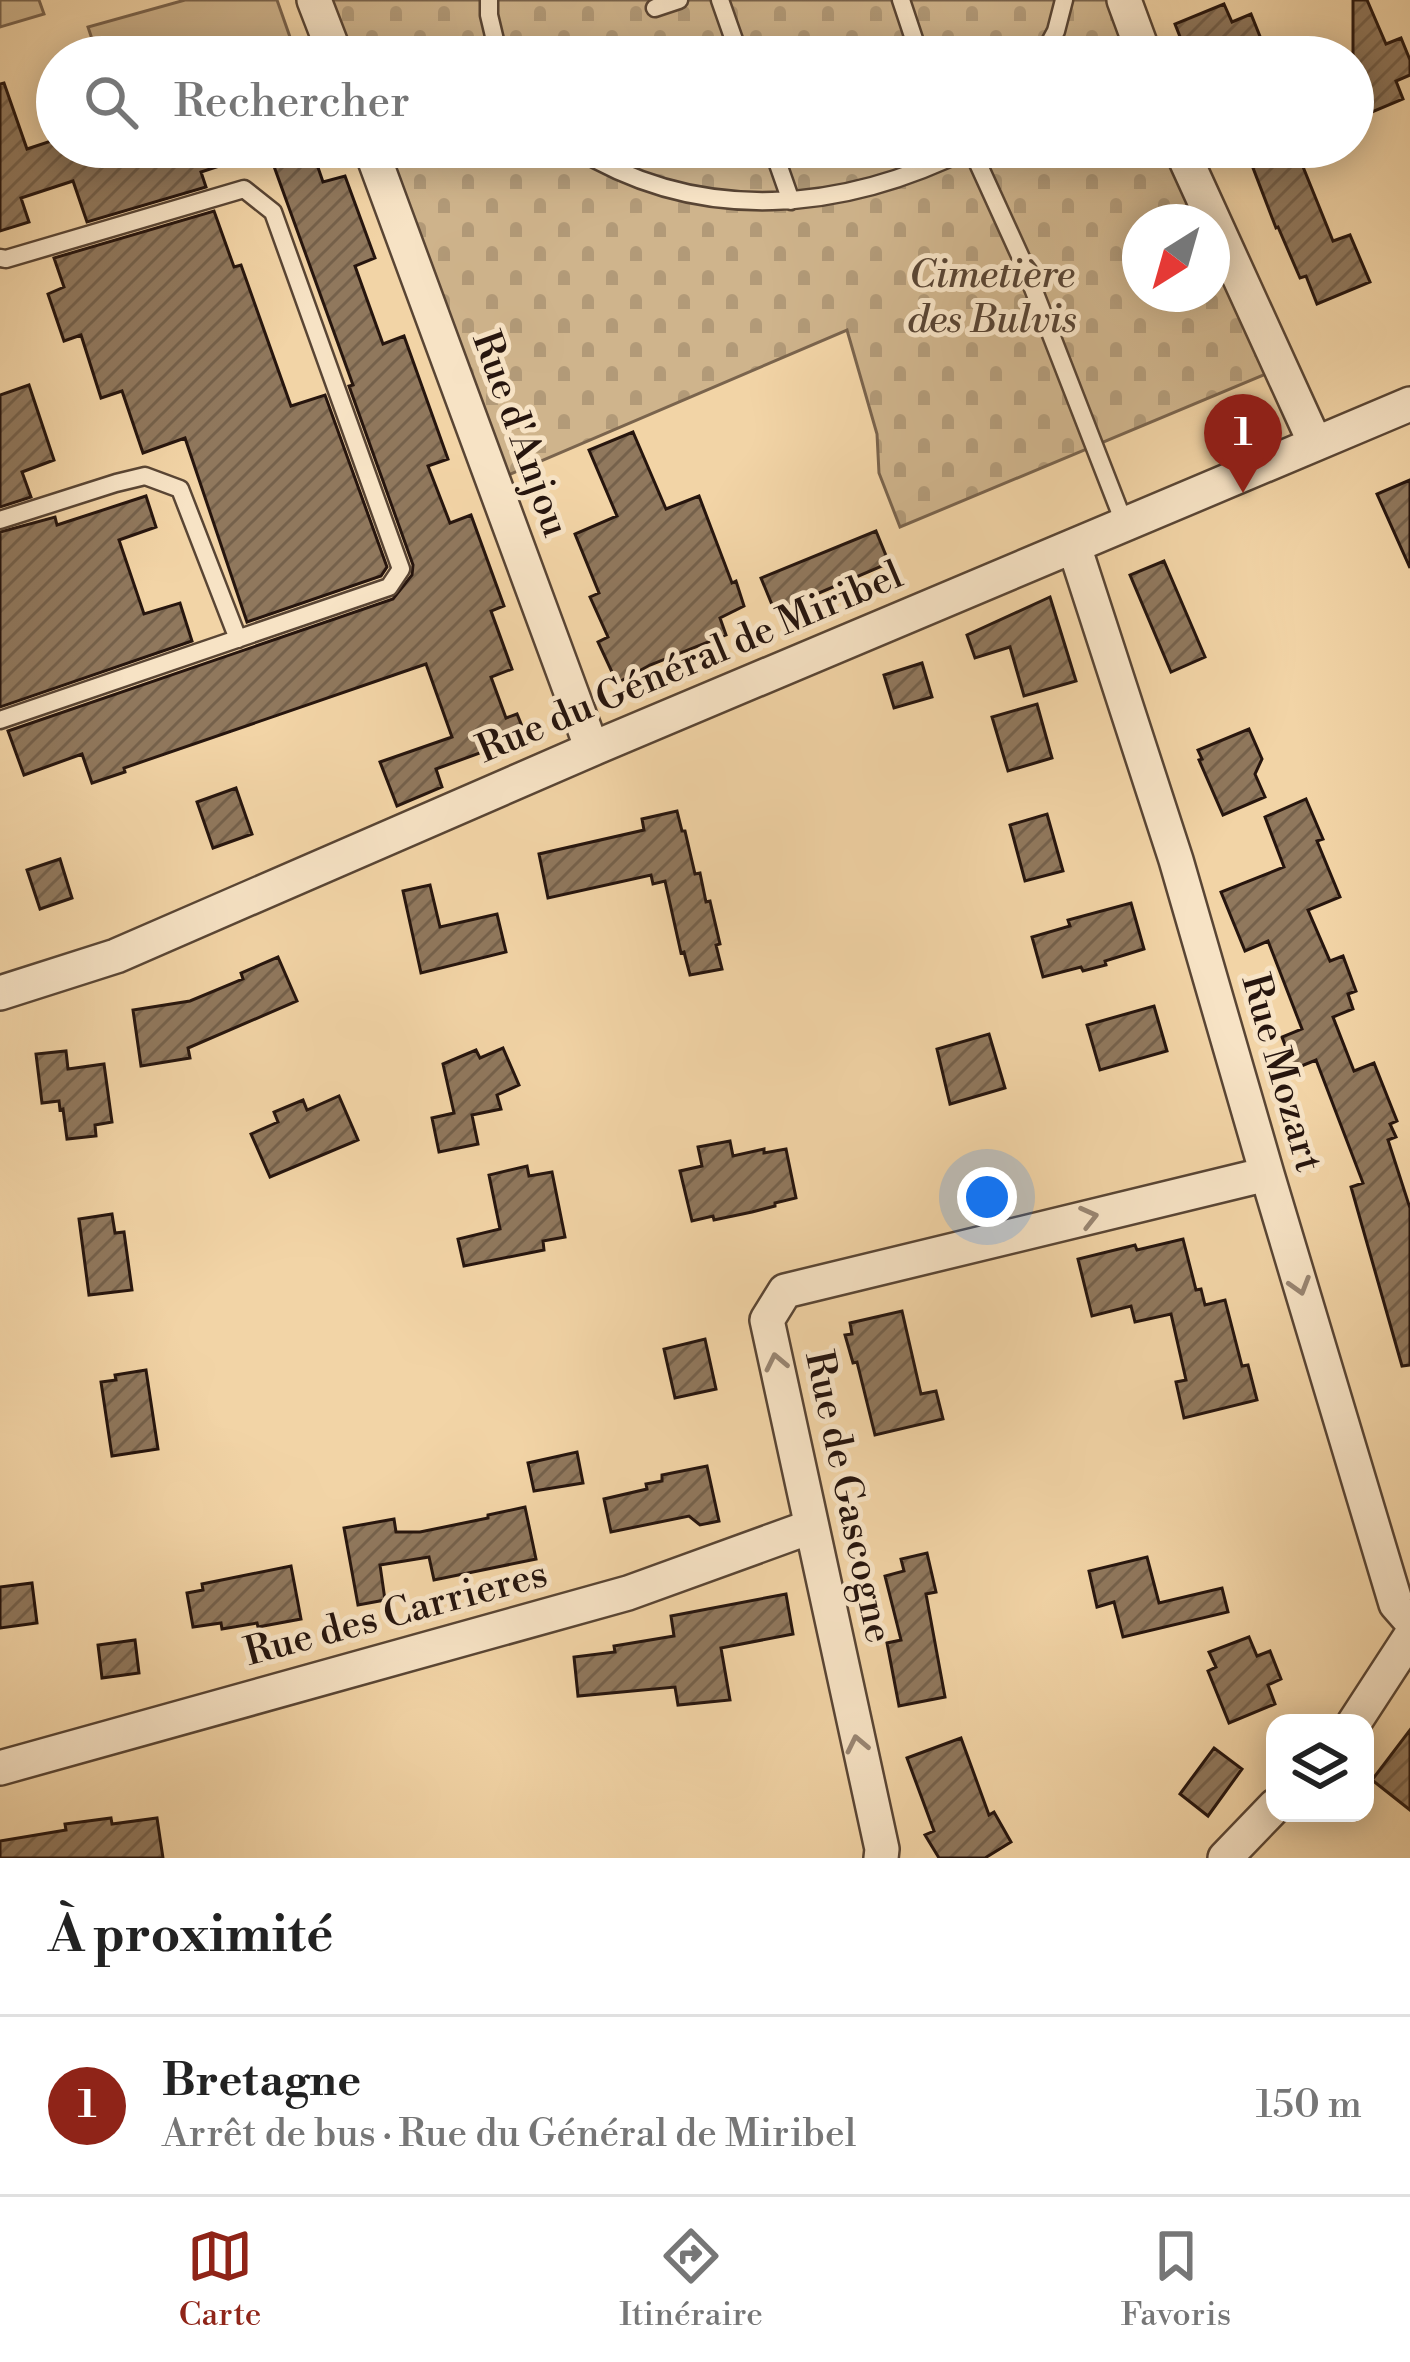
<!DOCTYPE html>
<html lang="fr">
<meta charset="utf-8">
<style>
:root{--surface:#fff;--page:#f2f2f2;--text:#222;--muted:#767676;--line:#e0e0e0;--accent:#8f2418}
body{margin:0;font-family:"Libre Bodoni",serif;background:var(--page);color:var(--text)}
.controls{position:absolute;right:36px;bottom:36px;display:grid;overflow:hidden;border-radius:24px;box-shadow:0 6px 30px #0003}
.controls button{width:108px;height:108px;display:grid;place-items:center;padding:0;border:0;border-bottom:3px solid var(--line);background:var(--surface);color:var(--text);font:60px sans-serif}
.compass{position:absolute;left:1122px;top:204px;width:108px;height:108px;border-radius:50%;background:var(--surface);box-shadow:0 6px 30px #0003;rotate:217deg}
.you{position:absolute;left:987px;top:1197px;width:42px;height:42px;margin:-30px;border:9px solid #fff;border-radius:50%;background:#1a73e8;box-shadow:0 0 0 18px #1a73e833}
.badge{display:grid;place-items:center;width:78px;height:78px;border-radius:50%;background:var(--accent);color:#fff;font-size:39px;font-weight:700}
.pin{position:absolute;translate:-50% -99px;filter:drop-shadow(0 3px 6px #0008)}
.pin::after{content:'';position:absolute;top:63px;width:42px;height:36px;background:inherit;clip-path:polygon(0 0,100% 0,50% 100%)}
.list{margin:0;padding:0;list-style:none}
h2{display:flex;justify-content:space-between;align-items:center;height:156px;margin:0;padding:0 48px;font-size:51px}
h2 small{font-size:39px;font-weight:400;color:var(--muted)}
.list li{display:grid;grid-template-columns:78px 1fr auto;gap:36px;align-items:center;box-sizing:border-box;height:180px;padding:0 48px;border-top:3px solid var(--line)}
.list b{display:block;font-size:45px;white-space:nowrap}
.list p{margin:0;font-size:39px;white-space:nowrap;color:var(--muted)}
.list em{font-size:39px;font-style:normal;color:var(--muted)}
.icon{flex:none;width:66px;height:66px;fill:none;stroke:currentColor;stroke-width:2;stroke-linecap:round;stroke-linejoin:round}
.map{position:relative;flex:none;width:1410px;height:1858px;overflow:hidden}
.search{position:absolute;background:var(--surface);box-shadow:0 6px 30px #0003;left:36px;right:36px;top:36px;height:132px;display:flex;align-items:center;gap:30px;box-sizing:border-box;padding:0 42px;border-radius:66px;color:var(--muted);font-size:45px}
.sheet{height:336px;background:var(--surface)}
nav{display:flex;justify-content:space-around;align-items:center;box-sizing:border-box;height:168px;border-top:3px solid var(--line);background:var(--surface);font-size:33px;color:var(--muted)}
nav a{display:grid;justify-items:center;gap:6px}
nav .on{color:var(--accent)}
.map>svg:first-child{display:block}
</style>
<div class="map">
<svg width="1410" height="1858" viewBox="0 0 1410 1858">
<defs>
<pattern id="cemetery-stones" width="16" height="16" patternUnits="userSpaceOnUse" patternTransform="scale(3)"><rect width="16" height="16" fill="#cfb48c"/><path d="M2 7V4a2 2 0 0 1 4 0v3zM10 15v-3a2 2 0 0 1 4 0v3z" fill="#b29a78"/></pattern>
<pattern id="building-hatch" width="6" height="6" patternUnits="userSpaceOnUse" patternTransform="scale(3)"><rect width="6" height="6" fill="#90785d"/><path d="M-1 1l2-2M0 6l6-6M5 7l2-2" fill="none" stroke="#75614b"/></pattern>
</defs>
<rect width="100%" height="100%" fill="#f2d4a6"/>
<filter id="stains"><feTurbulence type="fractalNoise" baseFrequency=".00167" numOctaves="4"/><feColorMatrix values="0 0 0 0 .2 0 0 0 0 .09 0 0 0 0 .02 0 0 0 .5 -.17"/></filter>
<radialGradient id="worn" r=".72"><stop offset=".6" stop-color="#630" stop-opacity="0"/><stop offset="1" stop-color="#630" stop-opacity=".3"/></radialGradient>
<path fill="#cfb48c" stroke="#7a644d" stroke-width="3" d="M0,0H39L44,14L0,27Z
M185,0H277L297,57H98L88,27Z"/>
<path fill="url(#cemetery-stones)" stroke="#7a644d" stroke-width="3" d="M328,0H1109L1133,57H349Z
M383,147H1171L1202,222H1140V294H1212V245L1266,374L900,527L879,473L877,434L847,330L506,476Z"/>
<path fill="url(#building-hatch)" stroke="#26150e" stroke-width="3" d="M1353,0H1367L1386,44L1401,38L1410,60V75L1396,81L1403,99L1353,120V81L1361,78L1353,59Z
M1224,4L1232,22L1251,14L1265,49L1244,57H1220L1216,47L1188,57L1175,24Z
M4,83L27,149L57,139V147H262V152L201,172L206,187L87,222L73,181L21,198L29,222L0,231V84Z
M267,147H311L323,182L345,176L375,258L355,266L383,344L404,336L448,459L428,466L450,523L471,515L504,606L491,611L512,669L491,677L506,718L517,714L526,736L436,769L442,787L397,806L380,762L452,737L426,664L124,768L125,772L92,783L82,754L24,775L8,731L393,599L412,575L413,565L349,386L353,385Z
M1245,147H1295L1333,241L1350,235L1370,282L1317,304L1306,276L1300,278L1278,227L1276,228Z
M214,211L234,267L241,265L291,406L325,395L387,567L381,576L247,622L185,438L143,453L122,391L101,398L81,335L64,341L48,294L64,287L54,258Z
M29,385L54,460L22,472L31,497L0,507V395Z
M633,432L666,509L699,496L732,583L736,581L744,606L720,618L726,635L650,665L617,683L598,642L608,637L590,597L599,593L575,534L617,516L589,450Z
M1410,480V568L1377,494Z
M146,496L156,527L119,540L144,614L180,603L192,641L0,707V532L55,517L57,525Z
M876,531L889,563L775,612L761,578Z
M1164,561L1205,657L1171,672L1130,575Z
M1050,597L1076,681L1024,696L1010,647L975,658L967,635Z
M922,663L932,697L894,708L884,675Z
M1037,704L1052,758L1008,771L992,717Z
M1249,729L1262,759L1255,774L1265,797L1223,815L1199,760L1202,759L1198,750Z
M236,788L252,834L213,848L197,802Z
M1306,799L1323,839L1317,841L1340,897L1308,910L1330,961L1343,956L1356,991L1348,994L1353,1009L1333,1017L1354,1071L1374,1063L1397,1121L1390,1124L1396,1137L1388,1140L1410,1208V1365L1402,1366L1351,1187L1363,1183L1316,1060L1294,1069L1282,1037L1302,1029L1268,941L1245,951L1221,892L1284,867L1265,817Z
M677,811L682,831H685L695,874L700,873L706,902L710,901L720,944L716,945L722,969L690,975L684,952L681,953L665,881L653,884L651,875L548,898L539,854L644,830L642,819Z
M1047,814L1063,871L1025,881L1010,825Z
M60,859L72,898L40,909L27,870Z
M430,885L440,927L497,914L506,952L421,973L403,891Z
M1131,903L1144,949L1105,961L1106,965L1083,971L1081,967L1043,977L1032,937L1070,926L1068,920Z
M278,957L297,1001L188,1048L190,1058L141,1066L133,1010L190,1001L243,979L241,973Z
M1154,1006L1167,1051L1100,1070L1087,1025Z
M989,1034L1005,1088L950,1104L937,1049Z
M503,1048L519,1085L497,1095L501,1109L472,1115L478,1144L439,1152L432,1118L454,1113L443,1064L476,1050L480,1058Z
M66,1051L68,1069L104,1064L112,1122L95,1125L96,1136L67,1139L63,1109L60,1110L59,1101L42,1103L36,1054Z
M339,1096L358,1140L270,1177L251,1134L278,1122L274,1112L303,1100L307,1110Z
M730,1141L733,1156L764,1149V1153L786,1149L796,1198L775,1203V1206L752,1212L714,1220L713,1216L692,1221L680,1171L702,1166L698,1147Z
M527,1166L529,1176L552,1172L565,1237L543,1241L544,1250L464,1266L458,1239L500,1229L489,1175Z
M112,1214L115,1233L124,1232L132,1290L89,1295L79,1219Z
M1183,1239L1196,1290L1201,1289L1205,1305L1225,1300L1242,1366L1248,1365L1257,1400L1184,1418L1176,1382L1186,1380L1171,1314L1135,1322L1131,1306L1092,1316L1078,1259L1135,1245L1137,1250Z
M902,1311L921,1394L936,1391L943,1419L875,1435L857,1362L853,1363L845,1335L852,1334L850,1323Z
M705,1339L716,1389L675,1398L664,1349Z
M146,1370L158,1449L112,1456L101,1382L116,1380L115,1375Z
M577,1452L583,1483L534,1491L528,1463Z
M707,1466L719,1521L700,1525L689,1516L611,1532L604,1499L647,1489L646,1484L662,1481V1475Z
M525,1507L536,1559L434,1580L429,1557L380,1565L385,1600L358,1605L344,1528L394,1519L396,1532H420L488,1518V1515Z
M927,1553L936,1592L926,1594L945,1697L899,1706L887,1643L901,1640L885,1576L904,1571L901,1559Z
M1147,1557L1159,1603L1222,1588L1228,1612L1123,1637L1114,1602L1097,1607L1089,1571Z
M291,1566L301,1619L258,1627L257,1623L222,1629L221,1623L193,1627L187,1593L203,1590L202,1584Z
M32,1583L37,1623L0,1628V1587Z
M786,1594L793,1634L721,1648L730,1700L678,1705L675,1687L578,1696L574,1657L615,1652L614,1646L674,1636L671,1616Z
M1249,1637L1257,1656L1270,1651L1281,1679L1268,1685L1275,1704L1229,1723L1208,1671L1216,1667L1209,1652Z
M135,1640L139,1673L102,1678L98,1645Z
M1410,1730V1810L1372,1780Z
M961,1738L989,1815L994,1812L1011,1842L985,1858H939L925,1835L934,1831L907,1758Z
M1214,1748L1242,1769L1208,1816L1180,1794Z
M111,1818L112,1824L157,1818L163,1858H0V1841L66,1830L65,1824Z"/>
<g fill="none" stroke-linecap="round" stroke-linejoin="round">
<g stroke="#594534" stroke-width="21">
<path id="lane" d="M489,0V15L499,57
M720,0L740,57
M901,0L920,57
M655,8L679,0
M1042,57L1056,31L1064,0
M574,147C700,226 844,212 972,147
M772,147L791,201
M971,148L1022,260L1125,525
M0,258L6,259L244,189L273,212L401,569L389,587L0,720
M0,520L116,483L145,476L180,489L238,639"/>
</g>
<g stroke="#594534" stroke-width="38">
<path id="street" d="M314,0L336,57
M1124,0L1145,57
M370,147L592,749
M1180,147L1315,443
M1074,546L1176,860L1267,1174L1396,1604L1410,1620
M0,993L116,956L592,749L1410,404
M1354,1723L1410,1637
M0,1768L628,1593L810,1527
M881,1858L882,1849L767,1320L785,1291L1267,1174
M1225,1858L1275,1806"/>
</g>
<use href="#lane" stroke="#f7e3c5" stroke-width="16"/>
<use href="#street" stroke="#f7e3c5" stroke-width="33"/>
</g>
<defs><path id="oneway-chevron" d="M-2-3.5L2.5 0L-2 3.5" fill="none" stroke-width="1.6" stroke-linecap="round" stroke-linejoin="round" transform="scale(3)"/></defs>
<g stroke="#998673">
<use href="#oneway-chevron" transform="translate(1089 1217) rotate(-14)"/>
<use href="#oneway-chevron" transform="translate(1300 1286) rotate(73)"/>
<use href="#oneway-chevron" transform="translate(776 1362) rotate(-102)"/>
<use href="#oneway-chevron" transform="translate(857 1744) rotate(-102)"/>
</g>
<g text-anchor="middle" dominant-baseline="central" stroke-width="10" stroke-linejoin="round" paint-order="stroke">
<g font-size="39" font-style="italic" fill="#594534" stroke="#f7e3c5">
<text x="992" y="275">Cimetière<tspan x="992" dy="45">des Bulvis</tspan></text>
</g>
<g font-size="39" fill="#26150e" stroke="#f7e3c5">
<text transform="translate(520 434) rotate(70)">Rue d'Anjou</text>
<text transform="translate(690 663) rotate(-23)">Rue du Général de Miribel</text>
<text transform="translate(1281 1073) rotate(74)">Rue Mozart</text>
<text transform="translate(848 1497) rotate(78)">Rue de Gascogne</text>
<text transform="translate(396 1614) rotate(-15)">Rue des Carrieres</text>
</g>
</g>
<rect width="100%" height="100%" filter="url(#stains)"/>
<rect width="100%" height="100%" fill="url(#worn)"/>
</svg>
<div class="controls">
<button><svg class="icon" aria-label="layers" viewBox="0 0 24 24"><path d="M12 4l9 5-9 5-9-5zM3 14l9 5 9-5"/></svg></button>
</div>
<svg class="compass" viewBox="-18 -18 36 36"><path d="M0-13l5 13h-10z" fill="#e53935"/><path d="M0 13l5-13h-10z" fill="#767676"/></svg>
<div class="you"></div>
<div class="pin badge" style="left:1243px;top:493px">1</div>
<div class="search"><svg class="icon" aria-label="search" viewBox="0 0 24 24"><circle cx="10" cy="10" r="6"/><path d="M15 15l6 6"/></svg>Rechercher</div>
</div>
<section class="sheet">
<h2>À proximité<small></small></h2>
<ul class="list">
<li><span class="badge">1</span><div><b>Bretagne</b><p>Arrêt de bus · Rue du Général de Miribel</p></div><em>150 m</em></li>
</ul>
</section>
<nav>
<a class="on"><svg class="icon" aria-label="map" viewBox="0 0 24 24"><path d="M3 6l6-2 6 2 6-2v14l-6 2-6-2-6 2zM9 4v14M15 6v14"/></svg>Carte</a>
<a><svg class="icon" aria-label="directions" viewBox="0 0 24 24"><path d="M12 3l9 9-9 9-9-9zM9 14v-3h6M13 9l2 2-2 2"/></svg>Itinéraire</a>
<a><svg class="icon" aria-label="saved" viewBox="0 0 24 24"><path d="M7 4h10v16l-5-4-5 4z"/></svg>Favoris</a>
</nav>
